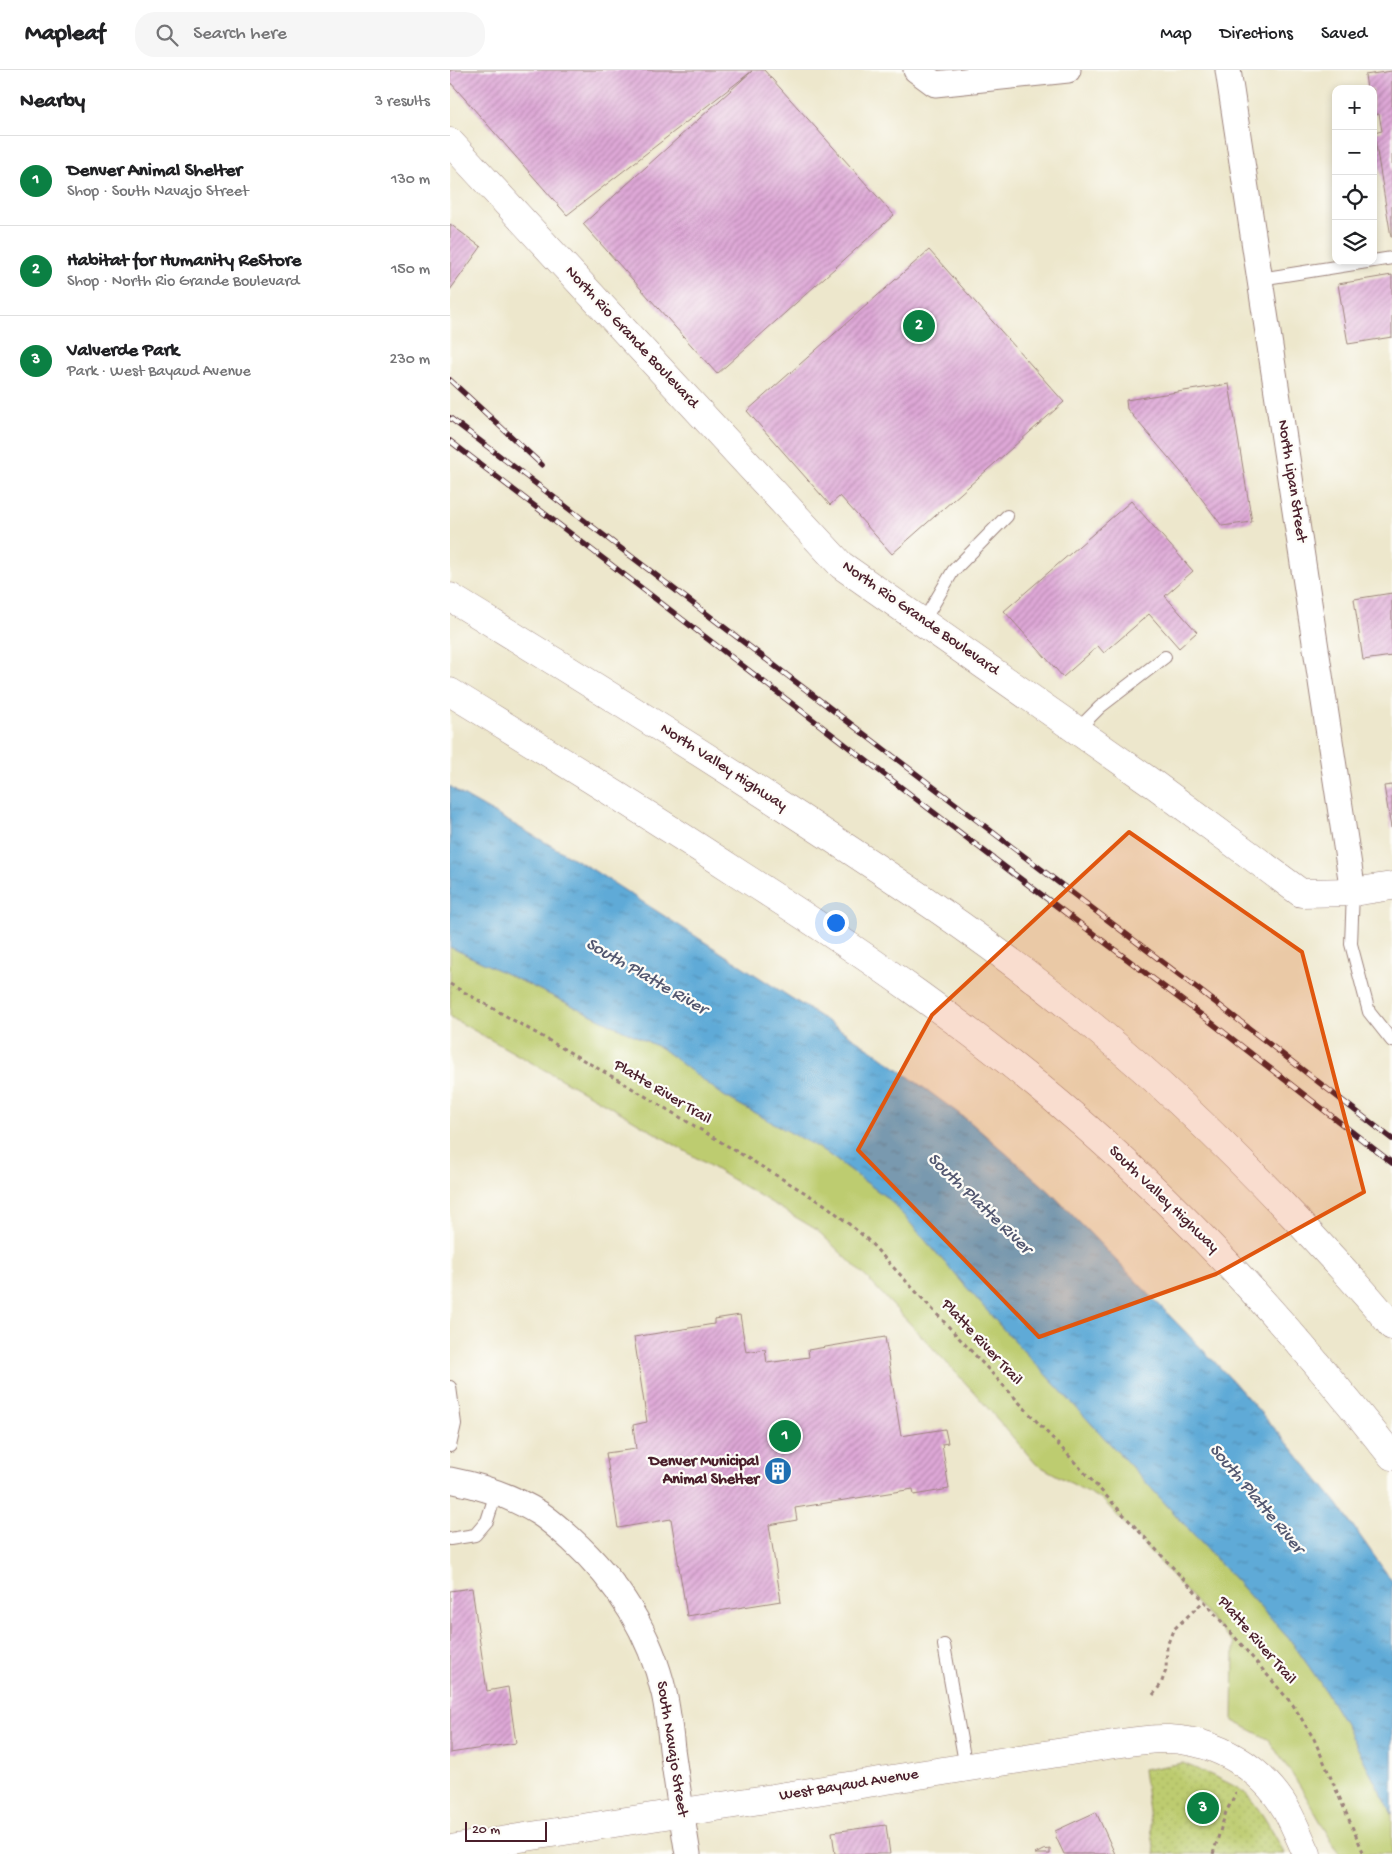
<!DOCTYPE html>
<meta charset="utf-8">
<style>
:root{--surface:#fff;--page:#f6f6f6;--text:#202124;--muted:#757577;--line:#e0e0e0;--accent:#0b8043}
body{margin:0;font-family:"Gochi Hand",sans-serif;background:var(--page);color:var(--text)}
.controls{position:absolute;right:15px;top:15px;display:grid;overflow:hidden;border-radius:10px;box-shadow:0 2px 8px #0003}
.controls button{width:45px;height:45px;display:grid;place-items:center;padding:0;border:0;border-bottom:1px solid var(--line);background:var(--surface);color:var(--text);font:25px sans-serif}
.scale{position:absolute;left:15px;bottom:12px;width:82px;box-sizing:border-box;padding-left:5px;border:2px solid #4a1f2b;border-top:0;font-size:14px;line-height:18px;white-space:nowrap;color:#4a1f2b;-webkit-text-stroke:4px #fdfcf7;paint-order:stroke}
.you{position:absolute;left:385px;top:852px;width:18px;height:18px;margin:-12px;border:4px solid #fff;border-radius:50%;background:#1a73e8;box-shadow:0 0 0 8px #1a73e833}
.badge{display:grid;place-items:center;width:32px;height:32px;border-radius:50%;background:var(--accent);color:#fff;font-size:16px;font-weight:700}
.pin{position:absolute;translate:-50% -50%;border:2px solid #fff;box-shadow:0 1px 5px #0006}
.list{margin:0;padding:0;list-style:none}
h2{display:flex;justify-content:space-between;align-items:center;height:65px;margin:0;padding:0 20px;font-size:21px}
h2 small{font-size:16px;font-weight:400;color:var(--muted)}
.list li{display:grid;grid-template-columns:32px 1fr auto;gap:15px;align-items:center;box-sizing:border-box;height:90px;padding:0 20px;border-top:1px solid var(--line)}
.list b{display:block;font-size:19px;white-space:nowrap}
.list p{margin:0;font-size:16px;white-space:nowrap;color:var(--muted)}
.list em{font-size:16px;font-style:normal;color:var(--muted)}
.icon{flex:none;width:28px;height:28px;fill:none;stroke:currentColor;stroke-width:2;stroke-linecap:round;stroke-linejoin:round}
.map{position:relative;flex:none;width:942px;height:1784px;overflow:hidden}
header{display:flex;align-items:center;gap:30px;box-sizing:border-box;height:70px;padding:0 25px;background:var(--surface);border-bottom:1px solid var(--line)}
header strong{font-size:24px}
nav{display:flex;gap:28px;margin-inline-start:auto;font-size:18px}
.search{width:350px;height:45px;background:var(--page);display:flex;align-items:center;gap:12px;box-sizing:border-box;padding:0 18px;border-radius:20px;color:var(--muted);font-size:19px}
main{display:flex}
aside{flex:1;background:var(--surface)}
.map>svg:first-child{display:block}
</style>
<header>
<strong>Mapleaf</strong>
<div class="search"><svg class="icon" aria-label="search" viewBox="0 0 24 24"><circle cx="10" cy="10" r="6"/><path d="M15 15l6 6"/></svg>Search here</div>
<nav><a>Map</a><a>Directions</a><a>Saved</a></nav>
</header>
<main>
<aside>
<h2>Nearby<small>3 results</small></h2>
<ul class="list">
<li><span class="badge">1</span><div><b>Denver Animal Shelter</b><p>Shop · South Navajo Street</p></div><em>130 m</em></li>
<li><span class="badge">2</span><div><b>Habitat for Humanity ReStore</b><p>Shop · North Rio Grande Boulevard</p></div><em>150 m</em></li>
<li><span class="badge">3</span><div><b>Valverde Park</b><p>Park · West Bayaud Avenue</p></div><em>230 m</em></li>
</ul>
</aside>
<div class="map">
<svg width="942" height="1784" viewBox="0 0 942 1784">
<defs>
<pattern id="park-dots" width="8" height="8" patternUnits="userSpaceOnUse" patternTransform="scale(1.25)"><rect width="8" height="8" fill="#bdcc6f"/><path d="M2 2h.1M6 6h.1" fill="none" stroke="#a4af60" stroke-width="1.8" stroke-linecap="round"/></pattern>
<pattern id="water-ripples" width="26" height="14" patternUnits="userSpaceOnUse" patternTransform="scale(1.25)"><rect width="26" height="14" fill="#5faad7"/><path d="M2 4q2-2 4 0t4 0M15 11q2-2 4 0t4 0" fill="none" stroke="#508aaf"/></pattern>
<pattern id="building-hatch" width="6" height="6" patternUnits="userSpaceOnUse" patternTransform="scale(1.25)"><rect width="6" height="6" fill="#dea8d7"/><path d="M-1 1l2-2M0 6l6-6M5 7l2-2" fill="none" stroke="#b688af"/></pattern>
</defs>
<rect width="100%" height="100%" fill="#fdfcf7"/>
<filter id="ink" filterUnits="userSpaceOnUse"><feTurbulence type="fractalNoise" baseFrequency=".02" numOctaves="2"/><feDisplacementMap in="SourceGraphic" scale="10" xChannelSelector="R" yChannelSelector="G"/><feConvolveMatrix kernelMatrix="1 2 1 2 8 2 1 2 1" color-interpolation-filters="sRGB"/></filter>
<filter id="wash" filterUnits="userSpaceOnUse"><feTurbulence type="fractalNoise" baseFrequency=".0096" numOctaves="4" result="noise"/><feDisplacementMap in="SourceGraphic" scale="20" xChannelSelector="R" yChannelSelector="G"/><feGaussianBlur stdDeviation="1.12" result="paint"/><feColorMatrix in="noise" values="0 0 0 0 0 0 0 0 0 0 0 0 0 0 0 0 0 1.4 0 .05"/><feComposite in="paint" operator="in"/></filter>
<g filter="url(#wash)">
<rect width="100%" height="100%" fill="#ede7cc"/>
<path fill="#bdcc6f" stroke="#84764d" d="M0,877L211,978L274,1026L374,1081L440,1130L554,1260L691,1407L841,1571L869,1611L895,1654L942,1744V1784H889L850,1716L818,1669L783,1651L784,1574L654,1431L586,1394L523,1321L419,1210L367,1160L168,1041L0,947Z"/>
<path fill="url(#park-dots)" stroke="#84764d" d="M733,1693C748,1700 787,1714 798,1726C813,1743 824,1764 835,1784H705L693,1700Z"/>
<path fill="url(#water-ripples)" stroke="#546481" d="M0,716L11,724L140,798L425,982L519,1051L600,1122L781,1309L841,1377L886,1432L942,1511V1744L895,1654L869,1611L841,1571L691,1407L554,1260L440,1130L374,1081L274,1026L211,978L0,877Z"/>
<g id="blocks">
<path fill="url(#building-hatch)" d="M0,0H314L444,145L267,304L133,154L302,1L117,145L0,12Z
M942,1V167H941L924,63L932,61L929,44L923,45V19H917L915,5Z
M0,154L31,177L0,220Z
M479,180L614,332L442,484L390,426L380,435L297,341Z
M942,205V267L898,274L888,214Z
M779,314L802,452L772,456L736,408L677,339L676,330Z
M681,431L743,501L715,526L747,562L729,578L699,544L654,583L648,576L613,607L554,541Z
M942,523V586L913,590L904,529Z
M942,715V758H941L934,716Z
M290,1245L296,1282L315,1279L317,1293L359,1287L358,1280L435,1267L451,1366L495,1359L498,1373L492,1374L499,1419L464,1425L463,1419L345,1438L347,1450L319,1455L331,1531L237,1546L221,1449L168,1458L156,1383L186,1379L183,1355L197,1352L184,1267L264,1254V1249Z
M22,1518L37,1621L58,1617L66,1673L0,1683V1521Z
M646,1742L665,1784H614L606,1767L605,1761Z
M436,1755L440,1784H385L382,1762Z
M600,1779V1784H585L593,1780Z"/>
</g>
</g>
<g filter="url(#ink)">
<use href="#blocks" fill-opacity="0" stroke="#9c837c" stroke-width="1"/>
<g fill="none" stroke-linecap="round" stroke-linejoin="round">
<g stroke="#9c837c" stroke-width="14">
<path id="lane" d="M810,209L942,188
M473,552L503,501L557,446
M627,660L650,637L715,587
M903,822L901,874L919,942L942,971
M0,1317L5,1354L0,1376
M0,1469L25,1465L37,1451L46,1423
M494,1575L516,1698"/>
</g>
<g stroke="#9c837c" stroke-width="27">
<path id="street" d="M466,0L485,14L618,0
M778,0L903,822
M0,1410C30,1416 62,1426 89,1443C100,1450 111,1460 121,1469C166,1510 200,1562 214,1623C218,1641 220,1660 222,1679C227,1714 232,1749 238,1784"/>
</g>
<g stroke="#9c837c" stroke-width="29">
<path id="secondary" d="M0,72L391,495L705,715L851,823L903,822L942,816
M0,1779L658,1675C678,1672 699,1668 719,1669C767,1671 811,1697 836,1739C844,1753 850,1769 857,1784"/>
</g>
<g stroke="#9c837c" stroke-width="29">
<path id="highway" d="M0,527C111,595 222,664 331,735C439,805 546,875 645,958C718,1018 785,1084 850,1153C881,1187 914,1220 942,1256
M0,622C98,682 195,742 291,805C410,881 527,961 633,1054C748,1154 848,1267 942,1386"/>
</g>
<path stroke="#9c837c" stroke-width="3" stroke-dasharray="4 4" stroke-linecap="butt" d="M0,914L170,1011L377,1136L416,1168L754,1531L843,1635L864,1669L914,1784
M703,1625L711,1614L716,1600L717,1576L723,1560L754,1531
M763,1784L776,1742L786,1723"/>
<use href="#lane" stroke="#fff" stroke-width="12"/>
<use href="#street" stroke="#fff" stroke-width="25"/>
<use href="#secondary" stroke="#fff" stroke-width="28"/>
<use href="#highway" stroke="#fff" stroke-width="28"/>
<g stroke="#4a1f2b" stroke-width="5.5">
<path id="rail" d="M0,310L92,395
M0,348L769,935L942,1069
M0,371L560,801L758,950L942,1093"/>
</g>
<use href="#rail" stroke="#fdfcf7" stroke-width="4" stroke-dasharray="11" stroke-linecap="butt"/>
</g>
</g>
<path fill="#e0560e" fill-opacity="0.2" stroke="#e0560e" stroke-width="4" stroke-linejoin="round" d="M679,762L852,882L914,1122L766,1204L589,1267L408,1080L482,945Z"/>
<defs>
<g id="building-disc" transform="scale(1.4375)"><circle r="9.5" fill="#1f6fb2" stroke="#fdfcf7"/><path d="M-4-6H4V6H1V3H-1V6H-4ZM-2.5-4.3h1.7v1.8h-1.7ZM.8-4.3h1.7v1.8H.8ZM-2.5-1h1.7V.8h-1.7ZM.8-1h1.7V.8H.8Z" fill="#fff"/></g>
</defs>
<g fill-rule="evenodd">
<use href="#building-disc" x="328" y="1401"/>
</g>
<g text-anchor="middle" dominant-baseline="central" stroke-width="4.5" stroke-linejoin="round" paint-order="stroke">
<g font-size="16" fill="#4a1f2b" stroke="#fdfcf7">
<text transform="translate(181 268) rotate(47)">North Rio Grande Boulevard</text>
<text transform="translate(841 411) rotate(81)">North Lipan Street</text>
<text transform="translate(470 549) rotate(35)">North Rio Grande Boulevard</text>
<text transform="translate(273 698) rotate(33)">North Valley Highway</text>
<text transform="translate(212 1023) rotate(31)">Platte River Trail</text>
<text transform="translate(713 1130) rotate(44)">South Valley Highway</text>
<text transform="translate(531 1273) rotate(47)">Platte River Trail</text>
<text transform="translate(806 1571) rotate(49)">Platte River Trail</text>
<text transform="translate(221 1679) rotate(81)">South Navajo Street</text>
<text transform="translate(399 1716) rotate(-9)">West Bayaud Avenue</text>
</g>
<g font-size="16" font-weight="bold" fill="#4a1f2b" stroke="#fdfcf7" text-anchor="end">
<text x="309" y="1392">Denver Municipal<tspan x="309" dy="18">Animal Shelter</tspan></text>
</g>
<g font-size="18" font-style="italic" fill="#525770" stroke="#fdfcf7">
<text transform="translate(196 907) rotate(30)">South Platte River</text>
<text transform="translate(529 1134) rotate(44)">South Platte River</text>
<text transform="translate(806 1429) rotate(50)">South Platte River</text>
</g>
</g>
</svg>
<div class="controls">
<button>+</button>
<button>−</button>
<button><svg class="icon" aria-label="locate" viewBox="0 0 24 24"><circle cx="12" cy="12" r="6"/><path d="M12 2v4M12 18v4M2 12h4M18 12h4"/></svg></button>
<button><svg class="icon" aria-label="layers" viewBox="0 0 24 24"><path d="M12 4l9 5-9 5-9-5zM3 14l9 5 9-5"/></svg></button>
</div>
<div class="scale">20 m</div>
<div class="you"></div>
<div class="pin badge" style="left:335px;top:1366px">1</div>
<div class="pin badge" style="left:469px;top:256px">2</div>
<div class="pin badge" style="left:753px;top:1738px">3</div>
</div>
</main>
